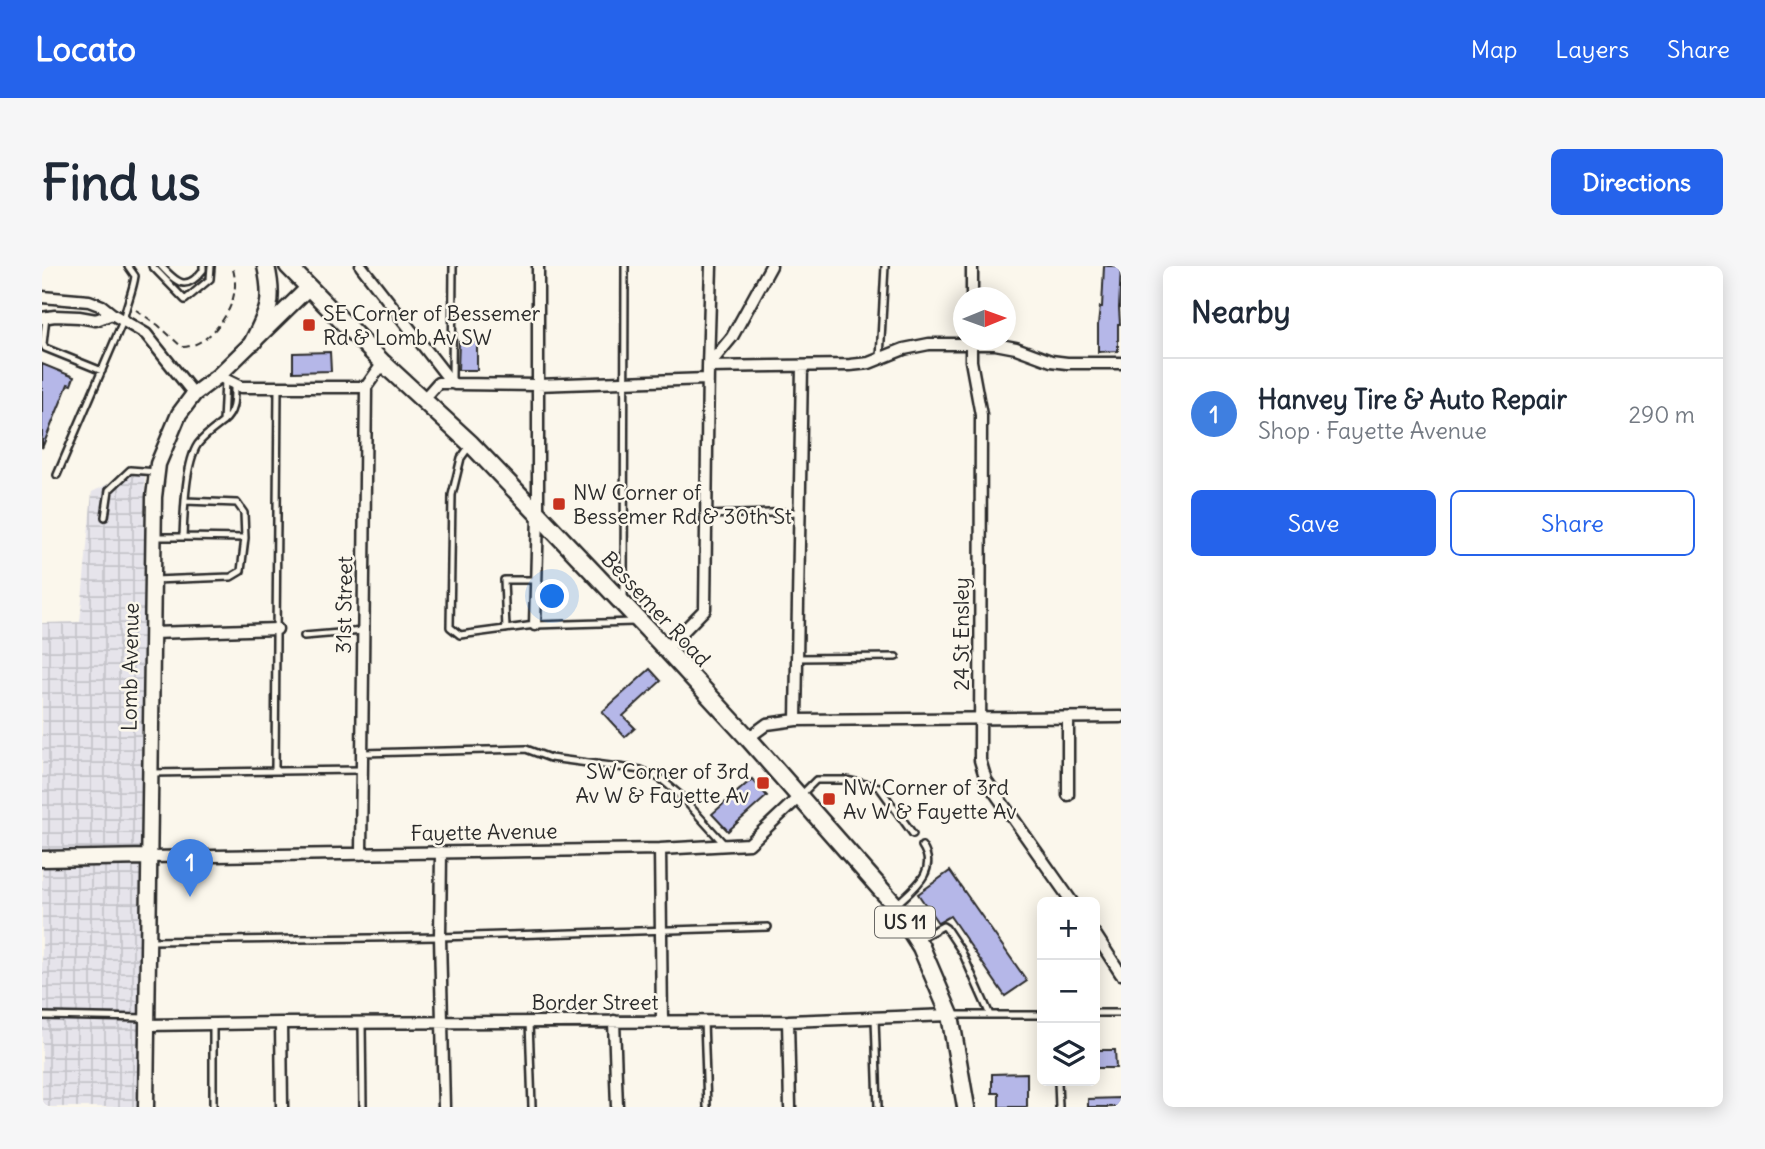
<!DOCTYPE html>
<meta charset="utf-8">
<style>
:root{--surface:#fff;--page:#f6f6f7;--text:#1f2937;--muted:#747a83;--line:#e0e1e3;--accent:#2563eb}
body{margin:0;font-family:Delius,sans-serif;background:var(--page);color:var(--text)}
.controls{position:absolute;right:21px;bottom:21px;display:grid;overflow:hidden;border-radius:10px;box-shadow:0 4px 18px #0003}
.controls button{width:63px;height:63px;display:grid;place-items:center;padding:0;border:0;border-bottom:2px solid var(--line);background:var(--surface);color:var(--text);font:35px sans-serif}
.compass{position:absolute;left:911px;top:21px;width:63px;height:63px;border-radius:50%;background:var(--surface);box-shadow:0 4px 18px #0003;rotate:89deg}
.you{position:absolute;left:511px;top:331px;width:24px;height:24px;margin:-18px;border:5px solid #fff;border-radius:50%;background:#1a73e8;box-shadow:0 0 0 10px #1a73e833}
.badge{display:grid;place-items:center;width:46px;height:46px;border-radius:50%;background:var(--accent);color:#fff;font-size:23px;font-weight:700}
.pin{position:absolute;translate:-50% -58px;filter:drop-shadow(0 2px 4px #0008)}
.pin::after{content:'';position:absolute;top:37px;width:24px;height:21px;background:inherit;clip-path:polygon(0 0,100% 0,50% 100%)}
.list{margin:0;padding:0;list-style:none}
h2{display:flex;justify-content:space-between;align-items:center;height:91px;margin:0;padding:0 28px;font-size:30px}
h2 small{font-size:23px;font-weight:400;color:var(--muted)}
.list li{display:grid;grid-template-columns:46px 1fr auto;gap:21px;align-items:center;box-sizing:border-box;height:112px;padding:0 28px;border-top:2px solid var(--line)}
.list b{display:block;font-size:26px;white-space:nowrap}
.list p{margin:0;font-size:23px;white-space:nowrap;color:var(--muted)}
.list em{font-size:23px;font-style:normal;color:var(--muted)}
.actions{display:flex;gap:14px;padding:21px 28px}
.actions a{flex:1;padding:16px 0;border:2px solid var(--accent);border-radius:10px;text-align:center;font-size:24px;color:var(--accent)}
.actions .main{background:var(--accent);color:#fff}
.icon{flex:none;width:38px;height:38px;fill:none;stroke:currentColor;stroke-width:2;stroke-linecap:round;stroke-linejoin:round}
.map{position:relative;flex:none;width:1079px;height:841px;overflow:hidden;border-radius:10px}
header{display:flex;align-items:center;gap:42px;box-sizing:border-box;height:98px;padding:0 35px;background:var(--accent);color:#fff}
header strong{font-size:33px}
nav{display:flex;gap:38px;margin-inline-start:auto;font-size:24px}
.intro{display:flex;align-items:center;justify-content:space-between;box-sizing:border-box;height:168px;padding:0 42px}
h1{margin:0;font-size:49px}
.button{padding:18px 32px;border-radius:10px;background:var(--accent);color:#fff;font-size:24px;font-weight:700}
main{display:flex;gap:42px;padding:0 42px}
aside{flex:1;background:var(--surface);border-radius:10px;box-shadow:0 4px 18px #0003}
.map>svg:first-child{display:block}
</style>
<header>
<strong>Locato</strong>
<nav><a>Map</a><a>Layers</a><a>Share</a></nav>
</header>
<div class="intro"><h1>Find us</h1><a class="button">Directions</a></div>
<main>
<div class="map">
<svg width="1079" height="841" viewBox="0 0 1079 841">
<defs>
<pattern id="industrial-grid" width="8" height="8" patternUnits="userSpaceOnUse" patternTransform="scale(1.75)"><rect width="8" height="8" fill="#e6e4eb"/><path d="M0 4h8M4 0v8" fill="none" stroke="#c5c4ca"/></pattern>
</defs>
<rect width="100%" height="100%" fill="#fbf7ec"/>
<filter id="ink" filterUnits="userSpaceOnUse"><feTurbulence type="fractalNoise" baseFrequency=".0143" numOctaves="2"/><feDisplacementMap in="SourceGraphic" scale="14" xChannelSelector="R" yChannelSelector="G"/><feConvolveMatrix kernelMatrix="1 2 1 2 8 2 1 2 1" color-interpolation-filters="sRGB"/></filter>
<g filter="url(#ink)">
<path fill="url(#industrial-grid)" d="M103,200L95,841H0V357L38,356L50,226Z"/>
<path fill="#b5b7e8" stroke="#2b2b2b" stroke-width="2" d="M1062,0H1079L1077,42L1078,58H1076V85L1056,86V59L1058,41H1060Z
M417,76H435V104H416Z
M288,86L289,105L251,106V87Z
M0,98L32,111L29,119L26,118L0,182Z
M608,403L619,415L581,450L593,462L583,471L560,446Z
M710,513L725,530L686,565L670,548Z
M908,605L985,715L963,730L908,650L896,657L876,628Z
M1053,784H1073L1074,802H1053Z
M985,807V841H957V827H950V808Z
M1078,832V841H1046V833Z"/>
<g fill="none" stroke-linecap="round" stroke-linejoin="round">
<g stroke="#2b2b2b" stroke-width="10">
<path id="lane" d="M110,0L143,34L168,13L169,0
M119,0C135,17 144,26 161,4V0
M4,51L1,78L3,82L60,105
M838,92L843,0
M183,114L181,156C193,146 192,133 192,118
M410,114L411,0
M236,121L233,502L236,505L319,504
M427,181L419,192L410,229L408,361L418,369L493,359L592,356
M15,209L81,55C84,39 91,25 93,10L86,0
M143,235L195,237L202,247L203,272L141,271C142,248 143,197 156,178C163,169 172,163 181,156
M663,249L758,246
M63,251L67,224L88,204L115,206
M112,271H141
M112,314L189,311L199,305L203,272
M582,333L583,0
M464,363L462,314H494
M262,370L321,365
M755,392L854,391
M320,487L484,483L508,492L599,504L619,513L637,528L683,579
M110,507L236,505
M758,530L774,514H804L837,521L871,568
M855,638C872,622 897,605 880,580
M876,673L901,660L904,662L920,686L948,749
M109,675L398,671L726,661
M1053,747H1079
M909,749H1000
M0,750L105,752
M833,752L836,841
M662,755L665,841
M487,756L490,841
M320,757L321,841
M171,758V841
M1016,815L1017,841"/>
</g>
<g stroke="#2b2b2b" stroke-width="15">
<path id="street" d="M319,0L410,117
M0,31L47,35L60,40L70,48L104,68L152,128
M930,32V0
M0,52L13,50L37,51L54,54L70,48
M929,74V95L939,149L938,494L944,514L1030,636
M666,100L690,71L729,0
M666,101L808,99L827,97L862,83L887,78H953L974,82L1009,95L1025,97H1079
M176,110L199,121H324
M381,134L396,117H410L413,118L495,119L665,113
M493,359L496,248V0
M110,367L235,363
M624,383L663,343L666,101L669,0
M1026,452V529
M754,454L760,100
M706,472L725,458L754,454L1079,451
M618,583L620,755
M399,586L398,671L402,841
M319,588L324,121L341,97
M107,591L618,583L707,578L758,530
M1053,668L1079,708
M572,755L575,841
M746,755L748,841
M239,757L240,841
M105,759L239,757L746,755L908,749"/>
</g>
<g stroke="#2b2b2b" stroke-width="19">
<path id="secondary" d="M0,593L107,591
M104,841L112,231L116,198L137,148L152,128L176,110L266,22"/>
</g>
<g stroke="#2b2b2b" stroke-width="21">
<path id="primary" d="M246,0L341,97L429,178L496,248L624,383L706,472L851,637L879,681L908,749L924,841
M211,76C227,45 232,35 224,0"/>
</g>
<path stroke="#2b2b2b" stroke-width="2" stroke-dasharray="7 5" stroke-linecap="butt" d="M94,44L116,59L140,81C165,81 188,50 192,28C194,19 193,9 190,0"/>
<use href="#lane" stroke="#fbf7ec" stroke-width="5"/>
<use href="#street" stroke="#fbf7ec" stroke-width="10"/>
<use href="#secondary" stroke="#fbf7ec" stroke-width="14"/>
<use href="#primary" stroke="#fbf7ec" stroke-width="16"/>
</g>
</g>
<g fill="#c8321e" stroke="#fbf7ec" stroke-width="2.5">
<rect x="260" y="52" width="14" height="14" rx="3.5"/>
<rect x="510" y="231" width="14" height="14" rx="3.5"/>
<rect x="714" y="510" width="14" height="14" rx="3.5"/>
<rect x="780" y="526" width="14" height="14" rx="3.5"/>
</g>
<g text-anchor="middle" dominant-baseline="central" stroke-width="5" stroke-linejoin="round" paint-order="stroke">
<rect fill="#fbf7ec" stroke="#696865" stroke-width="2" x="833" y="640.5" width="60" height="31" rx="5"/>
<g font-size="19" font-weight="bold" fill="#2b2b2b">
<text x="863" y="656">US 11</text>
</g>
<g font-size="21" fill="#2b2b2b" stroke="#fbf7ec" text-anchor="start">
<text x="281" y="47">SE Corner of Bessemer<tspan x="281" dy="24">Rd &amp; Lomb Av SW</tspan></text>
<text x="531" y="226">NW Corner of<tspan x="531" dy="24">Bessemer Rd &amp; 30th St</tspan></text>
<text x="707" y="505" text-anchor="end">SW Corner of 3rd<tspan x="707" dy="24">Av W &amp; Fayette Av</tspan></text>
<text x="801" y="521">NW Corner of 3rd<tspan x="801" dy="24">Av W &amp; Fayette Av</tspan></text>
</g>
<g font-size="21" fill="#2b2b2b" stroke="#fbf7ec">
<text transform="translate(302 339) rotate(-89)">31st Street</text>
<text transform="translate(614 343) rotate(47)">Bessemer Road</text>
<text transform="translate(919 368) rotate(-90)">24 St Ensley</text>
<text transform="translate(88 401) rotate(-89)">Lomb Avenue</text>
<text transform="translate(442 566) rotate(-1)">Fayette Avenue</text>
<text x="553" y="736">Border Street</text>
</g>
</g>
</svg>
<div class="controls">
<button>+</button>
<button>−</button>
<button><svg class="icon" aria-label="layers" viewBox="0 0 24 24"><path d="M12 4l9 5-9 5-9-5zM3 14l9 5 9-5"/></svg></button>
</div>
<svg class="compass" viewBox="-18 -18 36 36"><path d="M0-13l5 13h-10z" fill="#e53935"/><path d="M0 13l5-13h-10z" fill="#747a83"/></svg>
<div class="you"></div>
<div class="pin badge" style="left:148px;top:631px;background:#3f7fe0">1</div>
</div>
<aside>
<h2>Nearby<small></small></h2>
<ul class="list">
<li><span class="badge" style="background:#3f7fe0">1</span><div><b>Hanvey Tire &amp; Auto Repair</b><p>Shop · Fayette Avenue</p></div><em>290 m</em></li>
</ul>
<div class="actions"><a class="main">Save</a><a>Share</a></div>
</aside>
</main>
